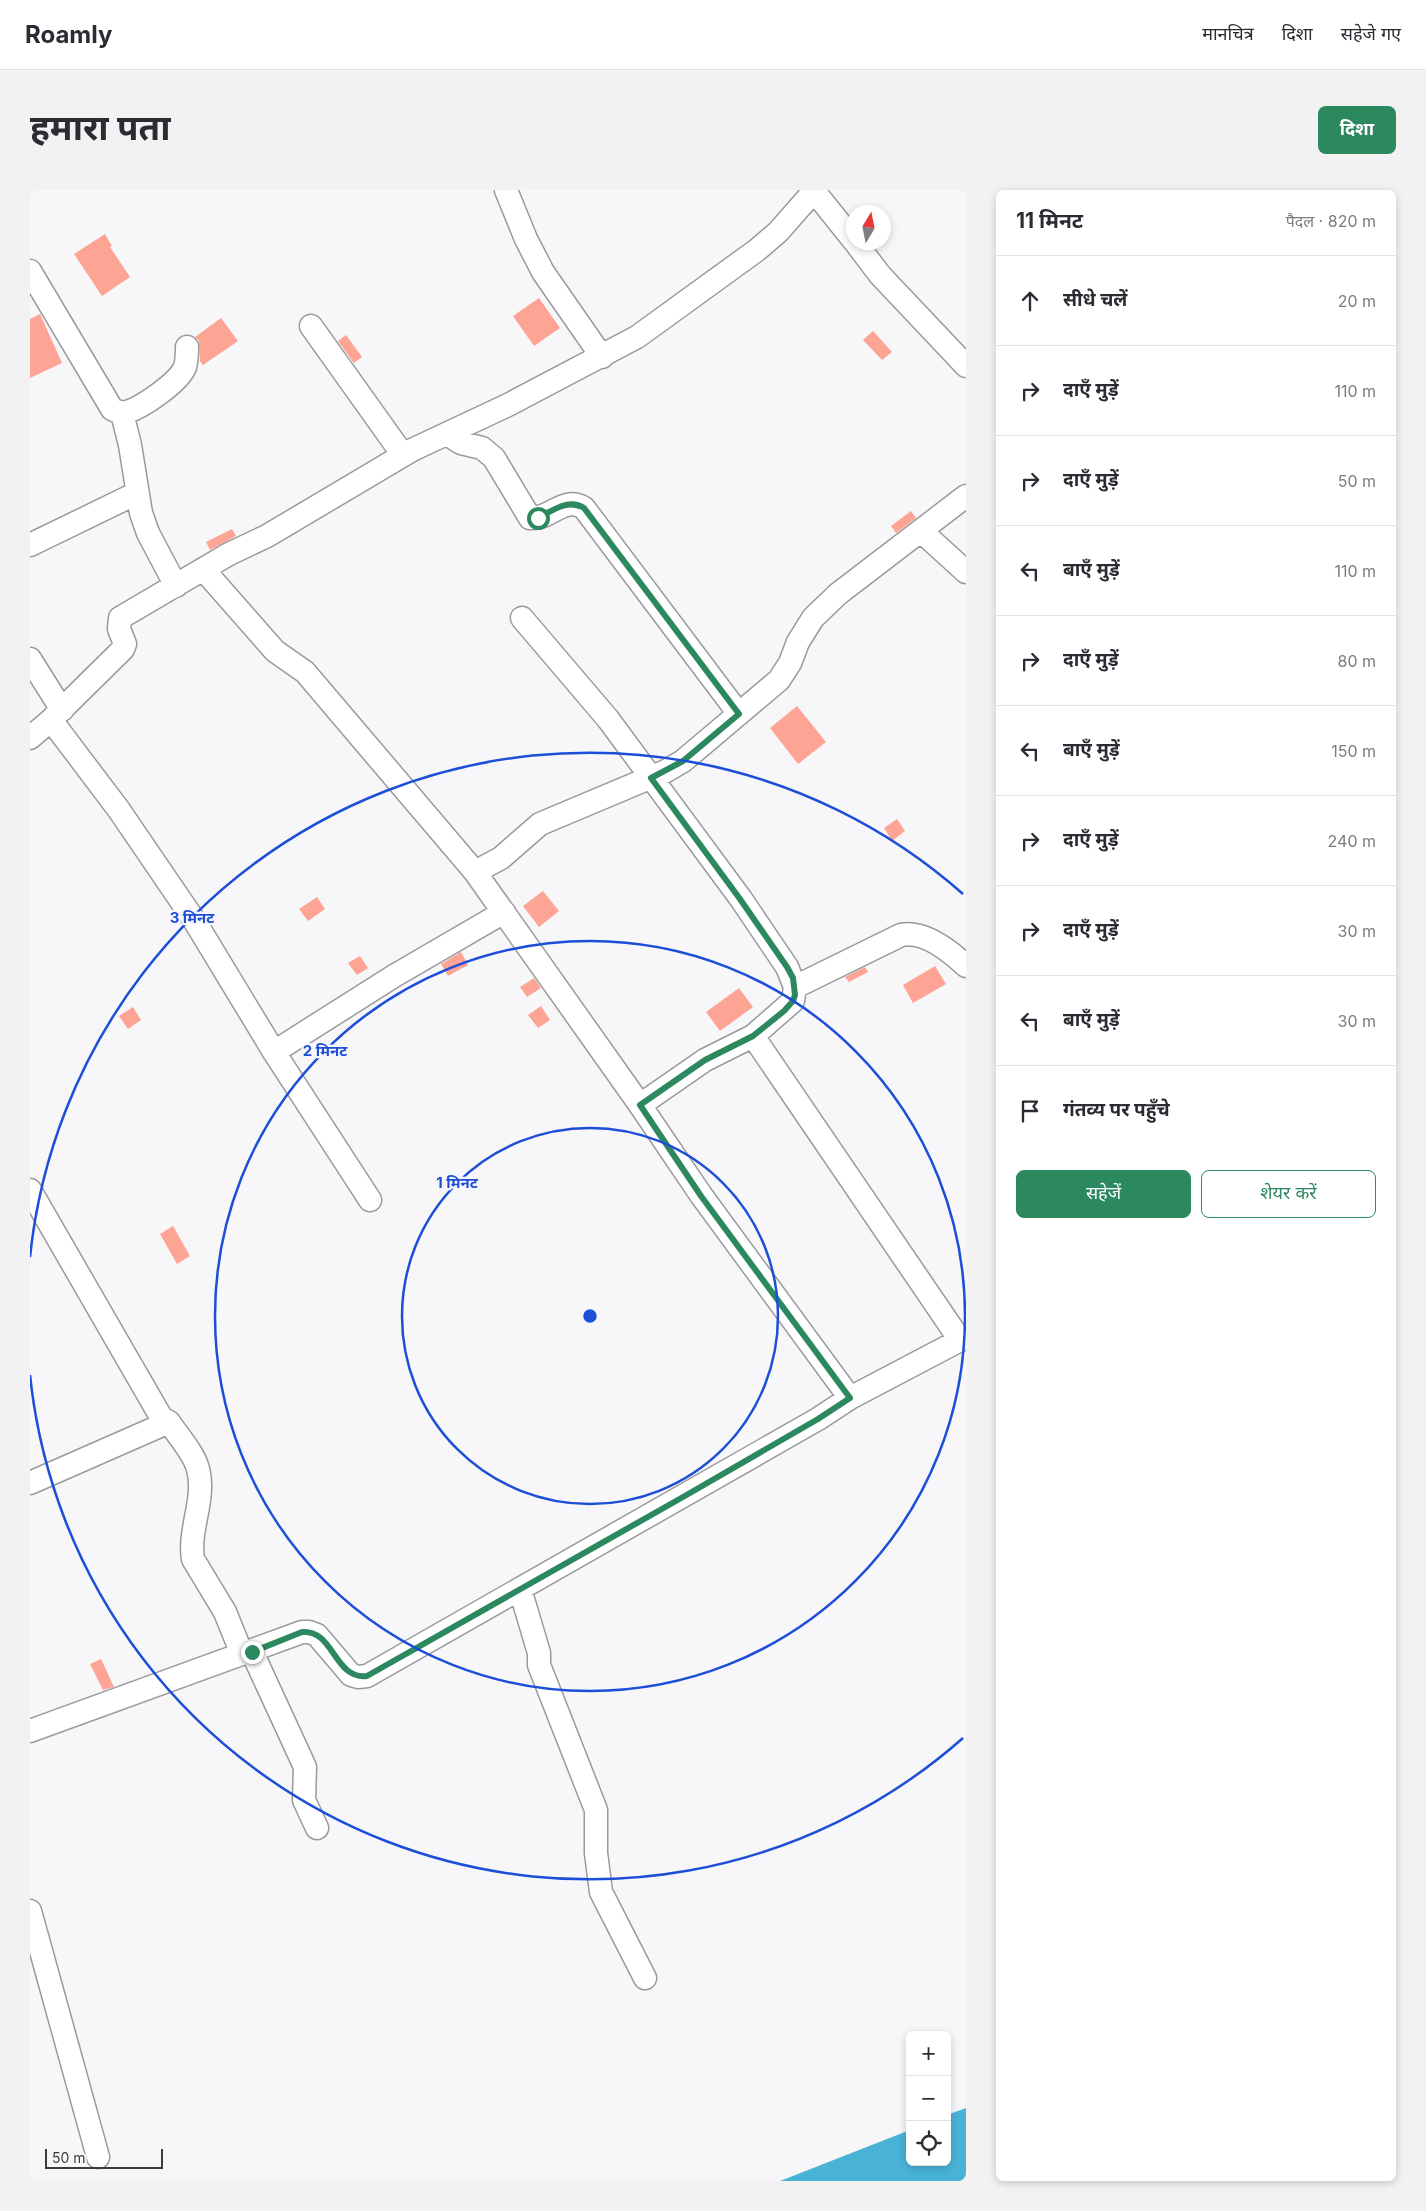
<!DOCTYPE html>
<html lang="hi">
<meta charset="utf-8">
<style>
:root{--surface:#fff;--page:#f2f2f3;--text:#2b2b33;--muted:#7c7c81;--line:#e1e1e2;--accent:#2c885f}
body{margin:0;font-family:Inter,"Noto Sans Devanagari",sans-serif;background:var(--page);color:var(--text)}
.controls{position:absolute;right:15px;bottom:15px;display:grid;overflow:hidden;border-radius:8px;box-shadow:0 2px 8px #0003}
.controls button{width:45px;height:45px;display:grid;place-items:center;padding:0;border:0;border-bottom:1px solid var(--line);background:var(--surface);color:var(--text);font:25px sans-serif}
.compass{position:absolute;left:816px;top:15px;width:45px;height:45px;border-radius:50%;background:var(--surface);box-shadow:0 2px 8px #0003;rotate:10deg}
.scale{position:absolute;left:15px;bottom:12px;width:118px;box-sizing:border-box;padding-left:5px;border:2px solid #3b3b3c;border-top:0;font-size:14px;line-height:18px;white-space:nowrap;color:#3b3b3c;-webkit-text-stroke:4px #f7f7f9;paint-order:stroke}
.stop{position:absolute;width:15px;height:15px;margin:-11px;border:4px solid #2c885f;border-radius:50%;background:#fff}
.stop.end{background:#2c885f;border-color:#fff;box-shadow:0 1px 5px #0008}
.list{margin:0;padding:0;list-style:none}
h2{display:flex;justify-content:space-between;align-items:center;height:65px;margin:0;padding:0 20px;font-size:21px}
h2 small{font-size:16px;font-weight:400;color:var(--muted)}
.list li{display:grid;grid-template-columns:32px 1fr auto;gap:15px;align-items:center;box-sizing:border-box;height:90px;padding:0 20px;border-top:1px solid var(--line)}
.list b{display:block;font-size:19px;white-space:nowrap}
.list em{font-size:16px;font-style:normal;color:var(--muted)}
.actions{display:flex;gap:10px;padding:15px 20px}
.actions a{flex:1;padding:11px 0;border:1px solid var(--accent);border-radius:8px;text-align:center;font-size:18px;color:var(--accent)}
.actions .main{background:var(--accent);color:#fff}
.icon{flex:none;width:28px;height:28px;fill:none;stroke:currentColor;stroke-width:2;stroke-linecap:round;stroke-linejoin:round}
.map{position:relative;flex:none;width:936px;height:1991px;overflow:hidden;border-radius:8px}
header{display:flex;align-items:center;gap:30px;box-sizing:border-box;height:70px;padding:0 25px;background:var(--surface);border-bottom:1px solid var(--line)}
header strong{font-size:24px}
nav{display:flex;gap:28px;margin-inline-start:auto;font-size:18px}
.intro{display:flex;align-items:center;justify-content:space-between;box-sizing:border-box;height:120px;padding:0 30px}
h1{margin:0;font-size:35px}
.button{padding:12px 22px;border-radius:8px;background:var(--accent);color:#fff;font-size:18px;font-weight:700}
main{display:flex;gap:30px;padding:0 30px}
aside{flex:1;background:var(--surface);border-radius:8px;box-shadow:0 2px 8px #0003}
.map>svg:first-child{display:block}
</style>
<header>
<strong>Roamly</strong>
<nav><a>मानचित्र</a><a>दिशा</a><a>सहेजे गए</a></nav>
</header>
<div class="intro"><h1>हमारा पता</h1><a class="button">दिशा</a></div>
<main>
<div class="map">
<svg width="936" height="1991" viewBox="0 0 936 1991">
<rect width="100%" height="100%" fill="#f7f7f9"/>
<path fill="#49b3d6" d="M936,1918V1991H750L880,1940V1972H917V1925Z"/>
<path fill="#fda494" d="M75,44L82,56L80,57L100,87L72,106L44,64Z
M509,108L530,138L504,156L483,126Z
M10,124L32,173L0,188V129Z
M191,128L208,151L173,175L170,171L169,151L165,147Z
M843,141L862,162L852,170L833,150Z
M316,145L332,167L324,173L308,151Z
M881,321L886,328L866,343L861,336Z
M202,339L206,346L180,360L176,352Z
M767,516L796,552L768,574L740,538Z
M867,629L875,641L862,651L854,638Z
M513,701L529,721L509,737L493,716Z
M287,707L295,719L278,731L269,719Z
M431,762L438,775L418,786L411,774Z
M330,766L338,778L327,785L318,773Z
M905,776L916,794L883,813L873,795Z
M835,777L838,782L819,792L815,787Z
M504,788L511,798L497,807L490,797Z
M709,798L723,817L690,841L676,822Z
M511,816L520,830L508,838L498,825Z
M103,817L111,830L98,839L89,826Z
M143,1036L160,1066L147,1074L130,1044Z
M71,1469L84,1497L73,1500L60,1474Z"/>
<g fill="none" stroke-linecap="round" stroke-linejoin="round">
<g stroke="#9a9a9c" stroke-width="25">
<path id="minor" d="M476,0L496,49L513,82L572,167
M784,1L824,51
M825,52L850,85L936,176
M0,81L82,219C87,222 92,223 97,222C113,217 149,192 155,177C157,170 157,164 157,157
M281,136L373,265
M92,223L100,255L111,323L118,343L146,396
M417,244L431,253L452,258L464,268L500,328C520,330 534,305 554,318L709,524
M891,341L936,382
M0,355L107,303
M173,379L245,461L275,482L445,682L610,915L671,1005L820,1208
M492,428L578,529L711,709L757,777L765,797L763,811L723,846L675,870L610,915
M0,469L32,520
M21,530L89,620L164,730L244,862L340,1010
M0,548L21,530L93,459L95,454L89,439L90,428L199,364L237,346L382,260L478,215L607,147L727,60L748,42L785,0
M445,682L471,668L510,634L636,581L653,571L749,490L760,473L768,452L783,428L808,404L936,306
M765,797L871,745C894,740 920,761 936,776
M723,846L930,1150
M244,862L364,786L474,722
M0,1000L131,1227L139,1232
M0,1293L139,1232C148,1246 164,1263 168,1279C176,1309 158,1340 163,1369L195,1422L212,1464
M490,1399L509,1463V1475L566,1620V1663L571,1702L615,1788
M222,1462L275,1577L274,1610L287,1638
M0,1541L272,1442H279L287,1445L321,1485L328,1487L337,1486L788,1229L820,1208L936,1147
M0,1721L68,1967"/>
</g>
<use href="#minor" stroke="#fff" stroke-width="22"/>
</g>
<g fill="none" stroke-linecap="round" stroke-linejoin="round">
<path stroke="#2c885f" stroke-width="6" d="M222,1462L272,1442C304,1439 304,1490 337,1486L653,1307L788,1229L820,1208L671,1006L610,915L675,870L723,846L754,821L763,811L765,805L763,788L757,777L710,709L621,588L653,571L709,524L554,318C538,308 522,321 508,328"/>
</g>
<g fill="none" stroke="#1d4ed8" stroke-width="2.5">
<circle cx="560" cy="1126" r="188"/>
<circle cx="560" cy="1126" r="375"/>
<path d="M933 1548A563 563 0 0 1 0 1185M0 1067A563 563 0 0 1 933 704"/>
</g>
<circle cx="560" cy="1126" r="8" fill="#1d4ed8" stroke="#f7f7f9" stroke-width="2.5"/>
<g font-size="15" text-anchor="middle" font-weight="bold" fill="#1d4ed8" stroke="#f7f7f9" stroke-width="4.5" stroke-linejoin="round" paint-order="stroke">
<text x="162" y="733">3 मिनट</text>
<text x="295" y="866">2 मिनट</text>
<text x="427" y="998">1 मिनट</text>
</g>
</svg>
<div class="controls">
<button>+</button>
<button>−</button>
<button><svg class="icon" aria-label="locate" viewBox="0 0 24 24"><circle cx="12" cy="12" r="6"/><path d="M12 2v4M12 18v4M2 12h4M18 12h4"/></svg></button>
</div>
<svg class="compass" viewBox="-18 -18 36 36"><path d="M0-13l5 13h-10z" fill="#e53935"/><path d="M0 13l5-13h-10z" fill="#7c7c81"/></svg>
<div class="scale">50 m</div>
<div class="stop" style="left:508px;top:328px"></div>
<div class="stop end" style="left:222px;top:1462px"></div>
</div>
<aside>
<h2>11 मिनट<small>पैदल · 820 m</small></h2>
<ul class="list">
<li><svg class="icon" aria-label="ahead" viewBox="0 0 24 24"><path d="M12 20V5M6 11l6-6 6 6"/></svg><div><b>सीधे चलें</b></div><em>20 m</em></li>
<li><svg class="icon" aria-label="right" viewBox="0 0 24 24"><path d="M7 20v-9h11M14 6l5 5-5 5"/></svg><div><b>दाएँ मुड़ें</b></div><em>110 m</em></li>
<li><svg class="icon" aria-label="right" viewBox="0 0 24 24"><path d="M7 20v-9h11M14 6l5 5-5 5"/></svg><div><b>दाएँ मुड़ें</b></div><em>50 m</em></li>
<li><svg class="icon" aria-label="left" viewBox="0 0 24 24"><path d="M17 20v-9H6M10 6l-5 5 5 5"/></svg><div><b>बाएँ मुड़ें</b></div><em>110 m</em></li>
<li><svg class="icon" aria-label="right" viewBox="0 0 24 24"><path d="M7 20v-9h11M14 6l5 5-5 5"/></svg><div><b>दाएँ मुड़ें</b></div><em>80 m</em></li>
<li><svg class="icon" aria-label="left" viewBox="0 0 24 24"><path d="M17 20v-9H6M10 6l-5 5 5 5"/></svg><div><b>बाएँ मुड़ें</b></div><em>150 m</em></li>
<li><svg class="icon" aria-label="right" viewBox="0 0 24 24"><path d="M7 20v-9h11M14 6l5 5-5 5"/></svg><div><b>दाएँ मुड़ें</b></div><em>240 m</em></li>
<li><svg class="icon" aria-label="right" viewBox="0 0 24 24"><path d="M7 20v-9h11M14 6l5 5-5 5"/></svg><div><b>दाएँ मुड़ें</b></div><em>30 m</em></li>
<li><svg class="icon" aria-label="left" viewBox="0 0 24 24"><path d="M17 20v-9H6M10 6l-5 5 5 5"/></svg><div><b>बाएँ मुड़ें</b></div><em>30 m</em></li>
<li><svg class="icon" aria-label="arrive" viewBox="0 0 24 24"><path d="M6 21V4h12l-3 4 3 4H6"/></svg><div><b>गंतव्य पर पहुँचे</b></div></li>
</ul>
<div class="actions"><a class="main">सहेजें</a><a>शेयर करें</a></div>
</aside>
</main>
